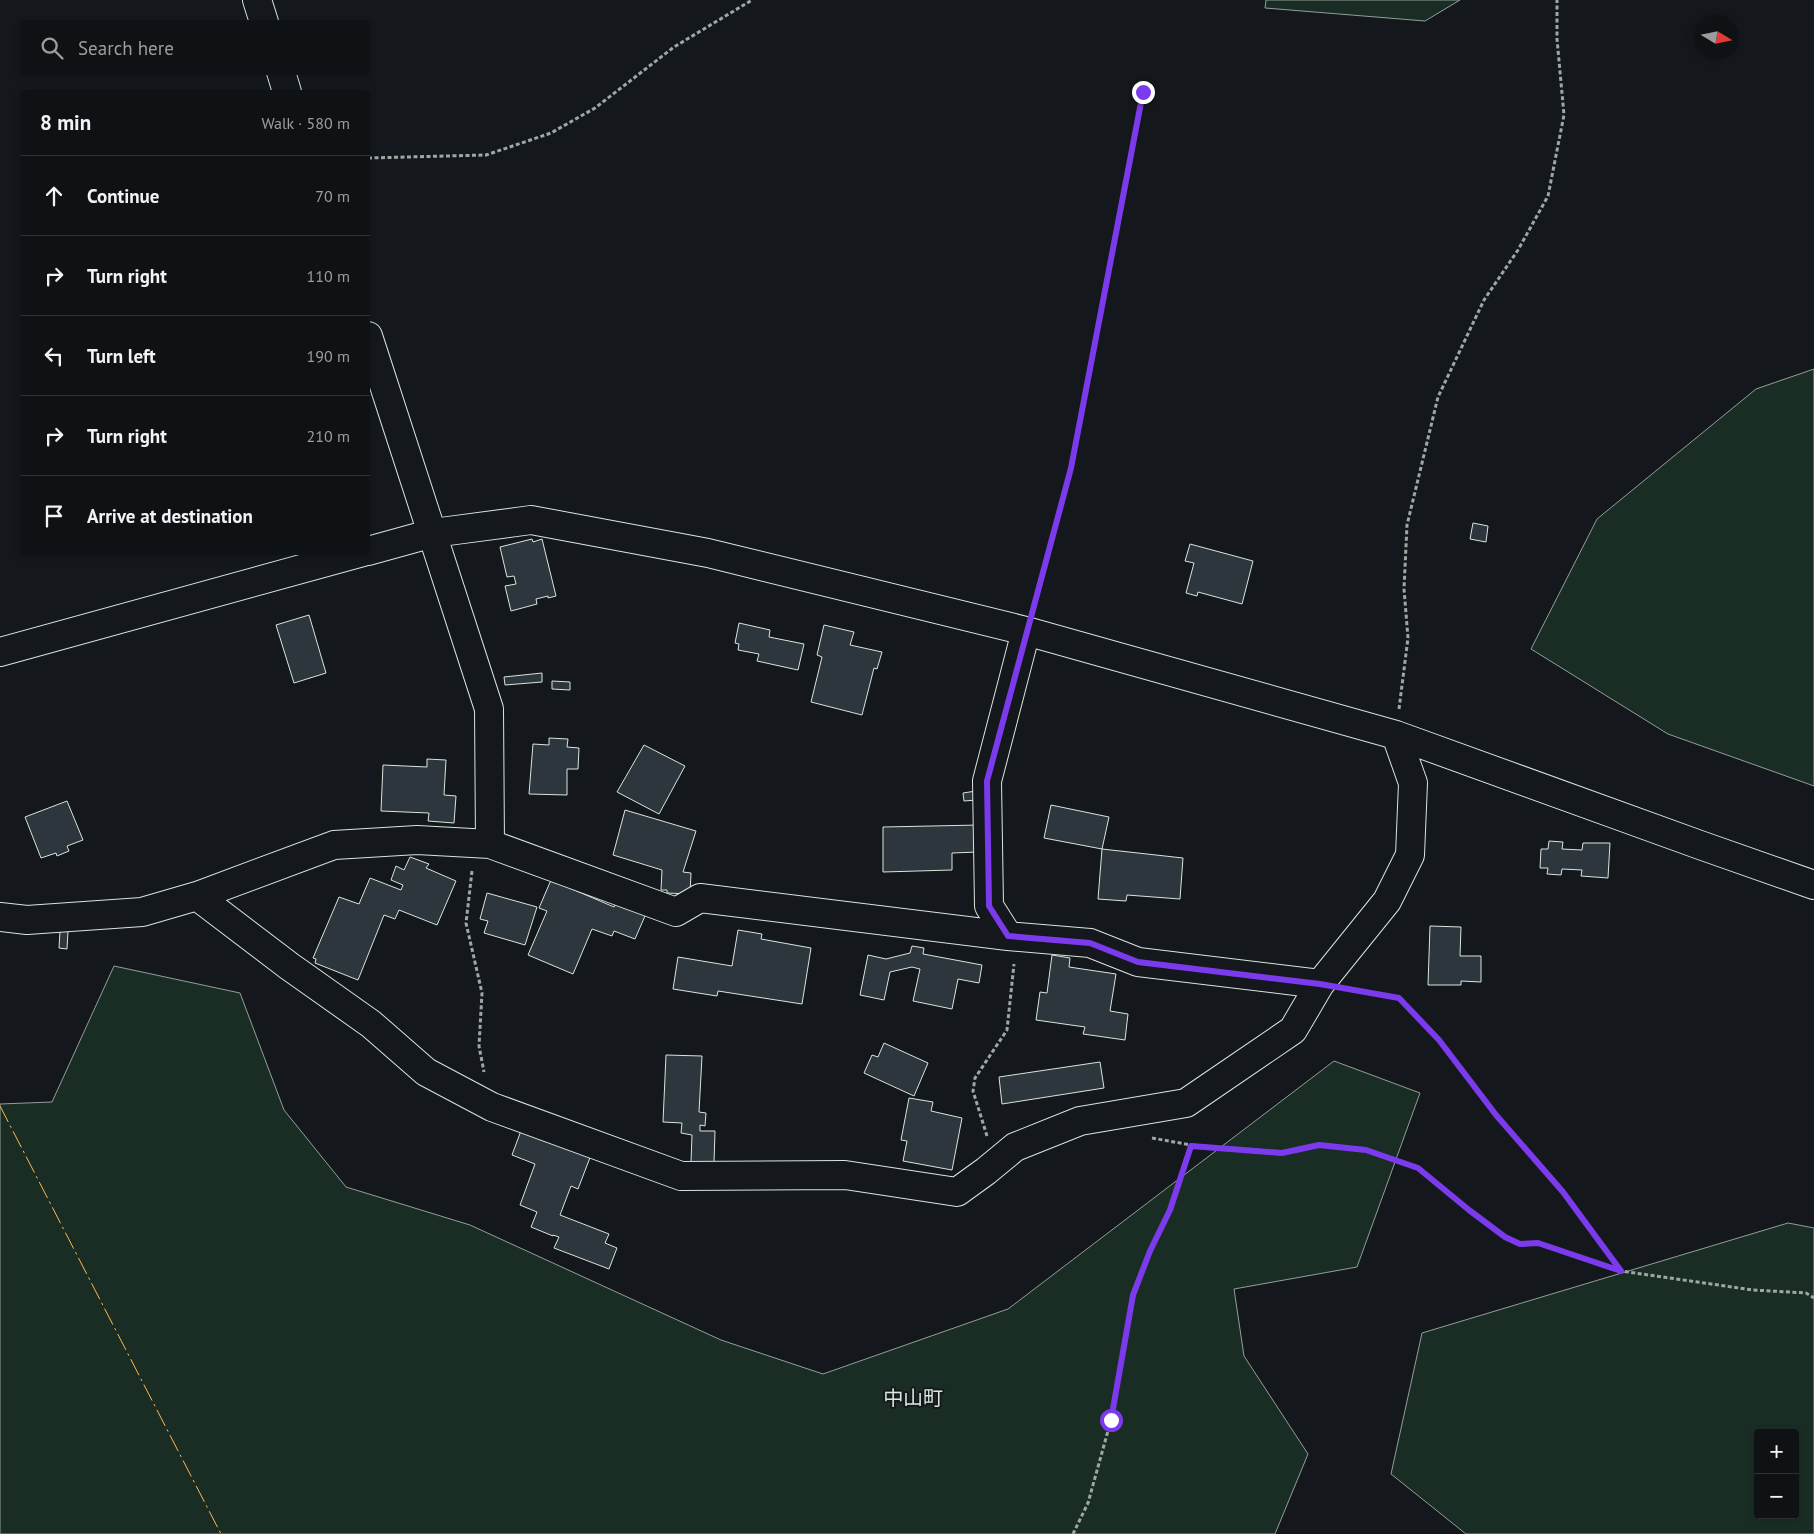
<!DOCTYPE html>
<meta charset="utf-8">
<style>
:root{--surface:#0f1215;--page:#1d2022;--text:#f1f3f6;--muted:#9b9ea0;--line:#2f3234}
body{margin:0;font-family:"PT Sans","Noto Sans JP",sans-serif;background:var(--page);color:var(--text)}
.controls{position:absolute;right:15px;bottom:15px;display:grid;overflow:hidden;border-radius:5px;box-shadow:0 2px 8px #0003}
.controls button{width:45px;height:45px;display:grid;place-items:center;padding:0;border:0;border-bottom:1px solid var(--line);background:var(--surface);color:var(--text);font:25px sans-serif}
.compass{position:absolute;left:1694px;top:15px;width:45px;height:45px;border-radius:50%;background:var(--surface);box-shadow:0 2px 8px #0003;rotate:100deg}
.stop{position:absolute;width:15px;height:15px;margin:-11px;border:4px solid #7c3aed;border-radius:50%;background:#fff}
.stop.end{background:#7c3aed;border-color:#fff;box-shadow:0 1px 5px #0008}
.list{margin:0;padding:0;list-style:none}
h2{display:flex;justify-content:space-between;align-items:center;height:65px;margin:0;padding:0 20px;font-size:21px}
h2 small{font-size:16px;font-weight:400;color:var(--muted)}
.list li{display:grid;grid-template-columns:32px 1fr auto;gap:15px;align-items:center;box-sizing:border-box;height:80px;padding:0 20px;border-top:1px solid var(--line)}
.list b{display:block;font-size:19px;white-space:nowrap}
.list em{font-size:16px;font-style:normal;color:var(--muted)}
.icon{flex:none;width:28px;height:28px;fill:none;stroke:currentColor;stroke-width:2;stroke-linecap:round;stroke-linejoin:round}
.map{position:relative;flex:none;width:1814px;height:1534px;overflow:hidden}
.search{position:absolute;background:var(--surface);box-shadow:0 2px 8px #0003;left:20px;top:20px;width:350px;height:55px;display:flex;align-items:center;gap:12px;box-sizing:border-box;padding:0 18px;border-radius:5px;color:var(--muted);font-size:19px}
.panel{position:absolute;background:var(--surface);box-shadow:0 2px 8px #0003;left:20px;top:90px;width:350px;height:465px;border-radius:5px}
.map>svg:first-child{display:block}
</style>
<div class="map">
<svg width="1814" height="1534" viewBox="0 0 1814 1534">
<rect width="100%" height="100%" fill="#14181c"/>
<path fill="#1a2d24" stroke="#939e99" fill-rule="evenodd" d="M1266,0H1460L1425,21L1265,8Z
M1814,369V786L1668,734L1531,649L1597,519L1756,389Z
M114,966L240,993L284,1110L346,1187L470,1225L721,1340L823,1374L1008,1309L1334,1061L1420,1093L1357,1267L1234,1289L1244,1356L1308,1454L1275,1534H0V1104L52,1102Z
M1788,1223L1814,1228V1534H1466L1391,1474L1422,1333ZM1758,1433H1795V1515H1758Z"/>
<path fill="#2c363c" stroke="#d8e6dc" d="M1473,523L1488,526L1486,542L1470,539Z
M532,539L533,542L542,539L556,596L548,598V596L536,599L537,604L511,611L505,586L516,584L514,576L507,577L500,547Z
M1190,544L1253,561L1242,604L1198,592L1197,596L1186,593L1194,563L1185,561Z
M309,615L326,673L294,683L276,625Z
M739,623L770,630L769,637L804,644L798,670L757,661L759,654L738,650L739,644L735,643Z
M824,625L854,632L850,645L882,652L877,669L874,668L862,715L811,702L822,657L817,655Z
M542,673V682L505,685L504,677Z
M552,681L570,682V690L552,689Z
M549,738L568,739L567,747L579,748L578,769H567V795L529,794L533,744L549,745Z
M644,745L685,766L659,814L617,792Z
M427,759L446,760L444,795L456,796L454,823L428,821L429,813L381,811L383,765L427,767Z
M976,791L977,800L964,801L963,793Z
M67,801L83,840L67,846L69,851L57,856L56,853L41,858L25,817Z
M1051,805L1109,817L1102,849L1044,838Z
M625,810L696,831L683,872L691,873L690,894L667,893V890H661L662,870L613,855Z
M979,825L978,852L952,853V870L883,872V827Z
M1549,841L1563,842L1562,849L1582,850L1583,843H1610L1608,878L1581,876L1582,870L1562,869L1561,875L1547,874L1548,868H1540L1541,849H1548Z
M1102,849L1183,858L1180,899L1127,895L1126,901L1098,899Z
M410,857L429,864L426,868L456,881L437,925L399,910L395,919L384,915L358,980L315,963L316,959L313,958L339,897L359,904L370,878L401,890L403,885L391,880L396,866L404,870Z
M551,880L614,907L619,896L648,909L635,939L614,931L612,936L592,929L573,974L528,955L547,911L539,908Z
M487,893L537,907L525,945L484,933L488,921L480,919Z
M1430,926L1461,927L1460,956H1481V982L1461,981V985H1428Z
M738,930L762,934L761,939L811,948L802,1004L718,991L717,996L673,989L678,957L732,966Z
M60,931H68L67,949L59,948Z
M912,946L924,948L923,954L982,965L979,983L958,979L952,1009L913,1001L920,969L912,967L890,972L884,1000L860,995L868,955L886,959L910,953Z
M1052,955L1070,958L1069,967L1116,974L1110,1011L1128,1014L1125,1040L1083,1034L1085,1027L1036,1020L1040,992L1047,993Z
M884,1043L928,1063L914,1096L864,1073L872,1055L878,1057Z
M666,1055L702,1056L699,1112L706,1113L705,1126L700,1125V1131H715L714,1163L691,1162L692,1135L681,1133L682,1123L663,1122Z
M1100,1062L1104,1088L1002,1104L999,1077Z
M909,1098L933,1102L931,1111L962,1118L952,1170L903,1161L907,1141L901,1140Z
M522,1128L591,1155L578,1189L571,1186L560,1215L609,1234L605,1243L617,1248L609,1269L554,1248L559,1237L553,1235V1236L531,1227L537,1212L520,1205L535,1164L512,1155Z"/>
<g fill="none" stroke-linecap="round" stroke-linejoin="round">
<g stroke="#d8e6dc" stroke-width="30">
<path id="minor" d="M257,0L264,22
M281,72L287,92
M368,336L489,709L490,844
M368,551L433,533L531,520L708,553L1026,631L1396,735L1700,845L1814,885
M0,652L363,552
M197,896L289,966L371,1024L426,1072L492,1107L681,1176L845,1175L957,1192L986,1171L1015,1147L1080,1121L1186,1103L1293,1030L1320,984L1387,901L1410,855L1413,783L1396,735
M0,917L27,920L142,912L197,896L334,845L417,840L490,844L676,912L700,898L1008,936L1090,943L1138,962L1320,984
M1008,936L989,906L987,781L1026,631"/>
</g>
<path stroke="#9da8a2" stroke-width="3" stroke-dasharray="4 2.5" stroke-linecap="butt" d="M368,158L486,155L551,133L595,108L674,47L752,0
M1033,605L1071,468L1143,92
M1399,709L1408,638L1404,589L1407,525L1438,397L1484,300L1518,250L1548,196L1564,115L1557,39V0
M472,871L466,923L482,993L479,1046L484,1072
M1349,989L1399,998L1439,1040L1496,1115L1563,1192L1620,1270
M987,1136L973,1091L975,1078L1007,1030L1014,964
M1152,1138L1191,1145
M1073,1534L1088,1503L1111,1420L1133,1295L1150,1251L1170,1210L1191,1145L1282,1153L1319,1145L1366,1151L1418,1168L1469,1210L1505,1237L1520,1245L1538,1243L1621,1271L1753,1290L1806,1293L1814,1298"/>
<use href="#minor" stroke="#14181c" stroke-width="28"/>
<path stroke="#ffb74d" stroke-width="1" stroke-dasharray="18 4 2.5 4" stroke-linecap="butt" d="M0,1106L221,1534"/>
</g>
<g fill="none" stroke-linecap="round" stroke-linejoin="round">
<path stroke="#7c3aed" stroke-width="6" d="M1111,1420L1133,1295L1150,1251L1170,1210L1191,1146L1282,1153L1319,1145L1366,1150L1418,1168L1469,1210L1505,1237L1520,1244L1538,1243L1621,1271L1563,1192L1496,1115L1439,1040L1399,998L1320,984L1138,962L1090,943L1008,936L989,906L987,781L1071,468L1143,92"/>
</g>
<g text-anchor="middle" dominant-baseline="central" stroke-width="4" stroke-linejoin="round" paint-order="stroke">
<g font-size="20" fill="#d8e6dc" stroke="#14181c">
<text x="913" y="1398">中山町</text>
</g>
</g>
</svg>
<div class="controls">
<button>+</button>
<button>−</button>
</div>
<svg class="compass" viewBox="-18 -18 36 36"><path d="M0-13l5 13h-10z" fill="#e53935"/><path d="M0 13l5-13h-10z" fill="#9b9ea0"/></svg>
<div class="stop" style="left:1111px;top:1420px"></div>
<div class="stop end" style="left:1143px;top:92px"></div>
<div class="search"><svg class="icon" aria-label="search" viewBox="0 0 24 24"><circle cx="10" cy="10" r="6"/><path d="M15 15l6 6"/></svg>Search here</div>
<section class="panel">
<h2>8 min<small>Walk · 580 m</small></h2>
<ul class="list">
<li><svg class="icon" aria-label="ahead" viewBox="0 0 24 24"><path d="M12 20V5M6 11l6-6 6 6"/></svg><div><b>Continue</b></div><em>70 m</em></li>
<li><svg class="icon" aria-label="right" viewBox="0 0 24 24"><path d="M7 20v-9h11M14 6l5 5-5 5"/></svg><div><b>Turn right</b></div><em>110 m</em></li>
<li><svg class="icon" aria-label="left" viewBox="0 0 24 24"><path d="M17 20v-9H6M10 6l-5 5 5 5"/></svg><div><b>Turn left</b></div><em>190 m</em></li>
<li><svg class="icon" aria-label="right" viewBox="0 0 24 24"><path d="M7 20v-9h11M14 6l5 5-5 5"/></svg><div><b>Turn right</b></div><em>210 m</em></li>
<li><svg class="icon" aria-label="arrive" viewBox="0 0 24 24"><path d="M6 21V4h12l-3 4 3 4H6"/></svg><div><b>Arrive at destination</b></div></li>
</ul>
</section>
</div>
